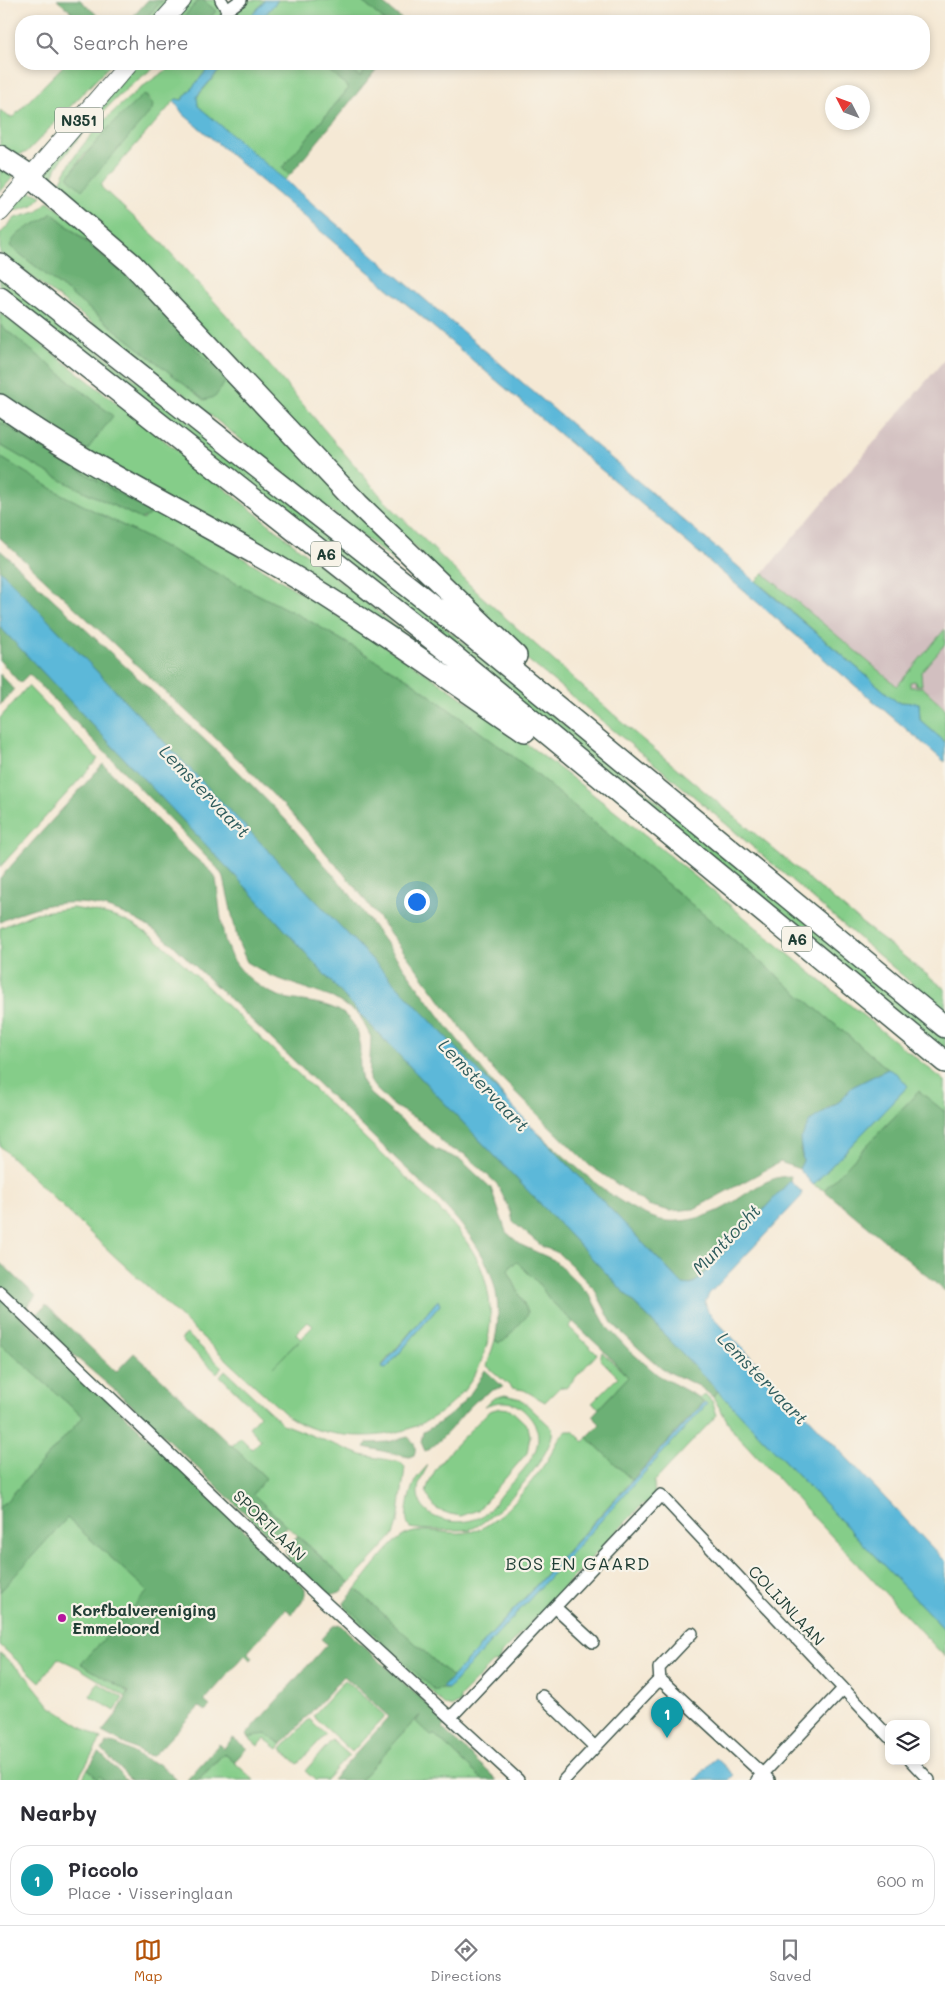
<!DOCTYPE html>
<meta charset="utf-8">
<style>
:root{--surface:#fff;--page:#f2f2f3;--text:#2b2b33;--muted:#7c7c81;--line:#e1e1e2;--accent:#b45309}
body{margin:0;font-family:Mali,sans-serif;background:var(--page);color:var(--text)}
.controls{position:absolute;right:15px;bottom:15px;display:grid;overflow:hidden;border-radius:10px;box-shadow:0 2px 8px #0003}
.controls button{width:45px;height:45px;display:grid;place-items:center;padding:0;border:0;border-bottom:1px solid var(--line);background:var(--surface);color:var(--text);font:25px sans-serif}
.compass{position:absolute;left:825px;top:85px;width:45px;height:45px;border-radius:50%;background:var(--surface);box-shadow:0 2px 8px #0003;rotate:312deg}
.you{position:absolute;left:416px;top:901px;width:18px;height:18px;margin:-12px;border:4px solid #fff;border-radius:50%;background:#1a73e8;box-shadow:0 0 0 8px #1a73e833}
.badge{display:grid;place-items:center;width:32px;height:32px;border-radius:50%;background:var(--accent);color:#fff;font-size:16px;font-weight:700}
.pin{position:absolute;translate:-50% -41px;filter:drop-shadow(0 1px 2px #0008)}
.pin::after{content:'';position:absolute;top:26px;width:18px;height:15px;background:inherit;clip-path:polygon(0 0,100% 0,50% 100%)}
.list{margin:0;padding:0;list-style:none}
h2{display:flex;justify-content:space-between;align-items:center;height:65px;margin:0;padding:0 20px;font-size:21px}
h2 small{font-size:16px;font-weight:400;color:var(--muted)}
.list li{display:grid;grid-template-columns:32px 1fr auto;gap:15px;align-items:center;box-sizing:border-box;height:70px;margin:0 10px 10px;padding:0 10px;border:1px solid var(--line);border-radius:20px}
.list b{display:block;font-size:19px;white-space:nowrap}
.list p{margin:0;font-size:16px;white-space:nowrap;color:var(--muted)}
.list em{font-size:16px;font-style:normal;color:var(--muted)}
.icon{flex:none;width:28px;height:28px;fill:none;stroke:currentColor;stroke-width:2;stroke-linecap:round;stroke-linejoin:round}
.map{position:relative;flex:none;width:945px;height:1780px;overflow:hidden}
.search{position:absolute;background:var(--surface);box-shadow:0 2px 8px #0003;left:15px;right:15px;top:15px;height:55px;display:flex;align-items:center;gap:12px;box-sizing:border-box;padding:0 18px;border-radius:20px;color:var(--muted);font-size:19px}
.sheet{height:145px;background:var(--surface)}
nav{display:flex;justify-content:space-around;align-items:center;box-sizing:border-box;height:70px;border-top:1px solid var(--line);background:var(--surface);font-size:14px;color:var(--muted)}
nav a{display:grid;justify-items:center;gap:2px}
nav .on{color:var(--accent)}
.map>svg:first-child{display:block}
</style>
<div class="map">
<svg width="945" height="1780" viewBox="0 0 945 1780">
<rect width="100%" height="100%" fill="#f7f3e8"/>
<filter id="ink" filterUnits="userSpaceOnUse"><feTurbulence type="fractalNoise" baseFrequency=".02" numOctaves="2"/><feDisplacementMap in="SourceGraphic" scale="10" xChannelSelector="R" yChannelSelector="G"/><feConvolveMatrix kernelMatrix="1 2 1 2 8 2 1 2 1" color-interpolation-filters="sRGB"/></filter>
<filter id="wash" filterUnits="userSpaceOnUse"><feTurbulence type="fractalNoise" baseFrequency=".0096" numOctaves="4" result="noise"/><feDisplacementMap in="SourceGraphic" scale="20" xChannelSelector="R" yChannelSelector="G"/><feGaussianBlur stdDeviation="1.12" result="paint"/><feColorMatrix in="noise" values="0 0 0 0 0 0 0 0 0 0 0 0 0 0 0 0 0 1.4 0 .05"/><feComposite in="paint" operator="in"/></filter>
<g filter="url(#wash)">
<rect width="100%" height="100%" fill="#f5e9d5"/>
<path fill="#d2bfc0" d="M945,359V727L763,573Z"/>
<path fill="#85cd89" stroke="#52855e" fill-rule="evenodd" d="M163,0H174L154,21H143Z
M191,0H199L180,21H171Z
M203,0H217L221,5V21H207L216,11Z
M247,0H265L247,21H229Z
M278,0H360L385,21H260Z
M65,64H111L27,152L16,156L0,147V110L9,117H13Z
M133,64H161C130,80 78,135 59,164C54,171 53,179 50,186L44,184L43,170Z
M178,64H212L182,100L176,99L105,180L101,185L102,188L160,241L230,319L385,501L480,595L630,729L858,920L945,989V1012L691,794L523,656L58,189C72,144 136,85 178,64ZM144,94L151,100L70,174L82,157Z
M225,64H321L349,88L282,168L290,175L284,181L198,106L197,97Z
M345,64H371L360,77Z
M0,160L13,177L0,192Z
M27,190L42,196L33,205L3,214Z
M48,201L99,241L479,629L132,353L0,253V234L15,218L37,212ZM52,213L113,263L183,334L204,400L10,246Z
M0,273L294,504L945,1036V1052L0,288Z
M0,312L182,454L491,703L0,403V395L42,423L113,416L0,325Z
M0,415C173,516 347,614 509,731C660,840 798,967 945,1081V1112L919,1091L824,1190L813,1185L908,1086L896,1073L888,1069L530,769L409,680L308,620L61,494L0,457V445L61,480L141,519L144,520L148,511L0,422Z
M763,573L897,686L945,629V644L921,672L922,685H916L915,681L910,682V687H922L945,708V742L920,720L919,703L897,702L756,581Z
M28,686L98,759L0,867V718Z
M72,908C117,915 131,920 167,948L443,1213C459,1231 475,1250 483,1273C512,1358 451,1437 363,1436C339,1436 310,1431 290,1418L109,1251L0,1146V928L35,913ZM438,1300L440,1305L386,1369L382,1365ZM308,1322L313,1326L273,1367L301,1339L296,1334Z
M517,1262L539,1284L550,1300L573,1322L569,1327L597,1354L566,1388L560,1387L545,1402L524,1390L512,1388L487,1366L495,1340L499,1343L528,1312L508,1271V1267Z
M187,1334L222,1367L217,1373L181,1339Z
M0,1343L83,1417L0,1508Z
M602,1352L628,1377L599,1408L592,1403L618,1377L600,1359Z
M225,1370L283,1424L361,1455L400,1462L405,1467L398,1523L394,1535L350,1583L252,1494L266,1478L232,1446L240,1437L252,1449L261,1440L249,1427L260,1415L220,1376Z
M718,1391L945,1630V1657L734,1432L713,1397Z
M705,1394L712,1401L717,1415L654,1482L655,1497L648,1504H643L606,1543V1548L602,1552H597L561,1591L560,1597L547,1611L543,1610L501,1654L498,1662L493,1663L460,1697V1703L453,1707L445,1705L344,1608V1603L435,1690L448,1689L706,1404L699,1399Z
M505,1395L521,1399L552,1428C558,1452 493,1522 471,1529C464,1531 417,1530 410,1528C402,1519 410,1491 415,1481C418,1475 424,1470 428,1465C424,1473 417,1484 418,1494C421,1522 460,1527 480,1517C489,1513 497,1499 503,1492C523,1470 554,1444 528,1415C514,1399 502,1400 484,1406L494,1398Z
M500,1408L510,1409L528,1426L530,1436L527,1453L478,1510L461,1516L450,1514L436,1509L426,1493C431,1463 469,1433 489,1411Z
M567,1431H573L584,1442L587,1437L632,1480L452,1677L356,1589C366,1576 392,1541 405,1535C434,1522 461,1546 493,1521C513,1506 532,1482 546,1462C553,1453 558,1436 567,1431Z
M67,1518L148,1591L83,1664L129,1692L126,1697L79,1668L58,1658L40,1682L0,1645V1588Z
M0,1653L26,1676L51,1707L101,1739L77,1780H0Z
M345,1680L385,1716L352,1752L313,1716Z
M98,1683L123,1698L115,1711L90,1696Z
M421,1714L417,1722L435,1735L483,1780H360Z
M309,1719L326,1734L298,1764L281,1749Z
M258,1734L269,1735L282,1744L278,1749L265,1739L258,1746L249,1738Z
M332,1740L349,1755L326,1780H315L305,1771Z
M224,1753L254,1780H199Z
M88,1768L97,1779L100,1776L105,1780H85L83,1778Z"/>
<path fill="#6cb075" stroke="#467654" d="M57,0H80L104,21H82Z
M148,0H163L143,21H129Z
M199,0H203L216,11L207,21H180Z
M360,0H379L404,21H385Z
M321,64H345L360,77L371,64H381L290,175L282,168L349,88Z
M144,94L153,104L152,110L82,190L68,178L70,174L107,129Z
M52,213L132,281L226,381L215,397L204,400L10,246C17,227 39,226 52,213Z
M0,325L113,416L87,450L0,395Z
M0,422L148,511L150,515L141,519L61,480L0,445Z
M0,457L61,494L308,620L409,680L530,769L888,1069L852,1087L840,1101L826,1109L800,1148L803,1161L799,1169L780,1162L694,1209L670,1211L648,1205L589,1165L493,1070L356,888L291,813L241,762L0,538Z
M0,550L235,768L285,819L349,893L449,1029L508,1102L0,570Z
M0,627L259,901L360,1014L718,1391L713,1397L699,1386L662,1369L635,1345L612,1323L595,1290L571,1265L558,1253L543,1247L513,1222L511,1212L497,1184L465,1154L449,1148L420,1121L394,1106L376,1089L369,1080L371,1037L359,1014L333,998L271,976L247,962L238,942L224,878L218,869L29,674L20,683L0,661Z
M0,674L14,689L0,705Z
M103,764L186,850L212,872L216,879C219,898 221,931 227,947C236,972 264,994 289,999C306,1002 330,1003 344,1014C369,1035 355,1055 362,1081C363,1085 368,1090 370,1094L435,1149L461,1160L491,1188L506,1232L521,1245L554,1260L589,1294L607,1327L630,1351L658,1375L698,1397L703,1403L632,1480L587,1437L600,1424L592,1416L628,1377L601,1348L550,1300L539,1284L517,1262L511,1265L508,1271L528,1312L527,1316L504,1341L499,1343L495,1340C508,1280 476,1238 436,1197L171,943C117,900 63,889 0,922V878Z
M919,1091L945,1112V1291L824,1190Z
M537,1132C570,1161 615,1206 657,1219C676,1225 703,1218 720,1210C744,1198 763,1176 791,1176L790,1181L698,1280L690,1285L682,1284Z
M0,1262L36,1296L23,1311L0,1288Z
M0,1296L305,1588V1597L292,1614L286,1609L248,1652L253,1657L251,1660L245,1655L204,1701L210,1706L205,1711L199,1707L153,1756L146,1755L102,1732L116,1715L129,1692L81,1664L148,1591L67,1518L0,1592V1508L83,1417L0,1343Z
M46,1305L116,1372L134,1353L266,1478L253,1494L287,1526L273,1540L126,1400L35,1322V1316Z
M485,1370L503,1387C474,1393 461,1420 441,1439C436,1443 432,1449 425,1451L421,1442L423,1432C452,1418 470,1398 485,1370Z
M408,1437C415,1443 417,1447 414,1455L409,1457L364,1447L367,1443L388,1442Z
M297,1536L350,1583L340,1592L329,1595L323,1592L290,1562L285,1551Z
M356,1589L452,1677L442,1688L435,1691L349,1609L344,1603Z
M339,1624L437,1713L441,1714L448,1721L442,1728L497,1780H483L435,1735L431,1736L416,1722L420,1715L360,1780H332L389,1717L344,1676L282,1744L265,1734L249,1738L246,1735L327,1644L321,1639L333,1626Z
M233,1738L247,1748L234,1762L224,1753L198,1780H187L219,1744L224,1748Z
M106,1743C125,1742 141,1763 160,1764L177,1780H131L102,1750Z
M99,1753L101,1754L127,1780H105L100,1776L97,1779L88,1768Z"/>
<path fill="#5bb8d9" stroke="#3d7a86" d="M265,0H278L260,21H247Z
M212,64H225L197,96L198,106L897,702L919,703L920,720L945,742V762L183,114L174,101L176,99L182,100Z
M0,570L682,1284L691,1285L698,1280L790,1181L802,1192L800,1198L709,1294L705,1302L708,1312L945,1561V1630L360,1014L259,901L0,627Z
M888,1069L896,1073L908,1086L813,1185L799,1169L803,1161L800,1141L810,1121L840,1101L852,1087Z
M438,1300L440,1305L386,1369L381,1368Z
M705,1402L707,1404L448,1689L442,1688Z
M716,1758L734,1775L729,1780H695Z"/>
</g>
<g filter="url(#ink)">
<g fill="none" stroke-linecap="round" stroke-linejoin="round">
<g stroke="#3f574c" stroke-width="14">
<path id="street" d="M221,0L227,10L224,21
M227,10L241,0
M0,1292L316,1594L518,1780
M555,1607L593,1642
M660,1682H663L769,1780
M660,1682L659,1668L692,1633
M542,1696L595,1747
M451,1717L661,1495L889,1737
M911,1761L929,1780
M564,1780L656,1683L660,1682
M757,1780L843,1689"/>
</g>
<g stroke="#3f574c" stroke-width="20">
<path id="primary" d="M163,21L182,0
M0,212L128,64"/>
</g>
<g stroke="#3f574c" stroke-width="24">
<path id="highway" d="M0,156L23,171L132,264L358,504L516,656
M0,264L470,635L945,1027
M0,298L455,657L945,1062
M0,405C89,467 188,514 282,569C366,619 444,676 525,731"/>
</g>
<use href="#street" stroke="#fff" stroke-width="11"/>
<use href="#primary" stroke="#fff" stroke-width="18"/>
<use href="#highway" stroke="#fff" stroke-width="21"/>
</g>
</g>
<circle fill="#b5179e" stroke="#f7f3e8" stroke-width="2" cx="62" cy="1618" r="5"/>
<g text-anchor="middle" dominant-baseline="central" stroke-width="4.5" stroke-linejoin="round" paint-order="stroke">
<g fill="#f7f3e8" stroke="#60746a" stroke-width="1">
<rect x="55" y="107.5" width="48" height="25" rx="4"/>
<rect x="311" y="541.5" width="30" height="25" rx="4"/>
<rect x="782" y="926.5" width="30" height="25" rx="4"/>
</g>
<g font-size="15" font-weight="bold" fill="#1f3d34">
<text x="79" y="120">N351</text>
<text x="326" y="554">A6</text>
<text x="797" y="939">A6</text>
</g>
<g font-size="16" fill="#1f3d34" stroke="#f7f3e8">
<text transform="translate(270 1525) rotate(44)">SPORTLAAN</text>
<text transform="translate(787 1605) rotate(47)">COLIJNLAAN</text>
</g>
<g font-size="16" font-weight="bold" fill="#1f3d34" stroke="#f7f3e8" text-anchor="start">
<text x="72" y="1609">Korfbalvereniging<tspan x="72" dy="18">Emmeloord</tspan></text>
</g>
<g font-size="18" font-style="italic" fill="#2e5c5d" stroke="#f7f3e8">
<text transform="translate(205 791) rotate(46)">Lemstervaart</text>
<text transform="translate(484 1085) rotate(46)">Lemstervaart</text>
<text transform="translate(726 1239) rotate(-46)">Munttocht</text>
<text transform="translate(763 1378) rotate(46)">Lemstervaart</text>
</g>
<g font-size="18" letter-spacing="1" fill="#1f3d34" stroke="#f7f3e8">
<text x="578" y="1563">BOS EN GAARD</text>
</g>
</g>
</svg>
<div class="controls">
<button><svg class="icon" aria-label="layers" viewBox="0 0 24 24"><path d="M12 4l9 5-9 5-9-5zM3 14l9 5 9-5"/></svg></button>
</div>
<svg class="compass" viewBox="-18 -18 36 36"><path d="M0-13l5 13h-10z" fill="#e53935"/><path d="M0 13l5-13h-10z" fill="#7c7c81"/></svg>
<div class="you"></div>
<div class="pin badge" style="left:667px;top:1738px;background:#0f9aa8">1</div>
<div class="search"><svg class="icon" aria-label="search" viewBox="0 0 24 24"><circle cx="10" cy="10" r="6"/><path d="M15 15l6 6"/></svg>Search here</div>
</div>
<section class="sheet">
<h2>Nearby<small></small></h2>
<ul class="list">
<li><span class="badge" style="background:#0f9aa8">1</span><div><b>Piccolo</b><p>Place · Visseringlaan</p></div><em>600 m</em></li>
</ul>
</section>
<nav>
<a class="on"><svg class="icon" aria-label="map" viewBox="0 0 24 24"><path d="M3 6l6-2 6 2 6-2v14l-6 2-6-2-6 2zM9 4v14M15 6v14"/></svg>Map</a>
<a><svg class="icon" aria-label="directions" viewBox="0 0 24 24"><path d="M12 3l9 9-9 9-9-9zM9 14v-3h6M13 9l2 2-2 2"/></svg>Directions</a>
<a><svg class="icon" aria-label="saved" viewBox="0 0 24 24"><path d="M7 4h10v16l-5-4-5 4z"/></svg>Saved</a>
</nav>
